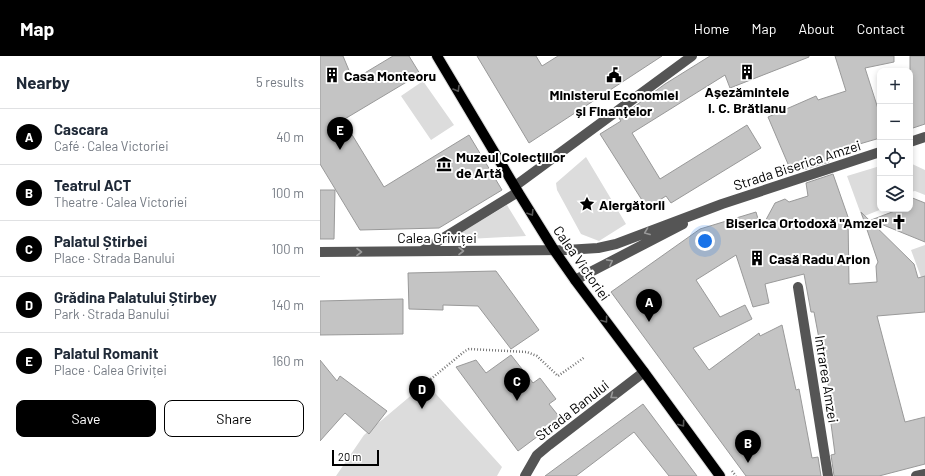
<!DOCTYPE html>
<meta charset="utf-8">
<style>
:root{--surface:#fff;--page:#f6f6f7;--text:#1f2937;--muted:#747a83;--line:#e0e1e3;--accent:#000}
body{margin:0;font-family:Barlow,sans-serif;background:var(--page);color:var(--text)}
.controls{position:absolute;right:12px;top:12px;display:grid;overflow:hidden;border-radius:8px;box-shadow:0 2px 6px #0003}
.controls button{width:36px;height:36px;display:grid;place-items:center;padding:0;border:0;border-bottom:1px solid var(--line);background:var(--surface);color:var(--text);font:20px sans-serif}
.scale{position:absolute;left:12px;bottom:10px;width:47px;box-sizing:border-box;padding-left:4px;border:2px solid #000;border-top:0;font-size:11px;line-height:14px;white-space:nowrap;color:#000;-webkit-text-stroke:3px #fff;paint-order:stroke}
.you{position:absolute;left:385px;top:185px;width:14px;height:14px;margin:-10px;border:3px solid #fff;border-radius:50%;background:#1a73e8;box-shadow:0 0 0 6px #1a73e833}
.badge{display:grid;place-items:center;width:26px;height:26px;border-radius:50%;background:var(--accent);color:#fff;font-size:13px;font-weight:700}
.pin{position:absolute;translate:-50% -33px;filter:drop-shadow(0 1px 2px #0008)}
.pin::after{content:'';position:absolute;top:21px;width:14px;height:12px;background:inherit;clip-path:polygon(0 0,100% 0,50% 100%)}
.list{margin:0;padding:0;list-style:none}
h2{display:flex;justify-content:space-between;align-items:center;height:52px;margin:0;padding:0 16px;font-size:17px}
h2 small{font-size:13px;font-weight:400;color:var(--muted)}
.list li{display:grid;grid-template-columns:26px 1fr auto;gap:12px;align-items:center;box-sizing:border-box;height:56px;padding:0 16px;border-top:1px solid var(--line)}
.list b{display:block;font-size:15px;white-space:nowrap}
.list p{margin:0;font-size:13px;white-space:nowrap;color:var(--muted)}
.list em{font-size:13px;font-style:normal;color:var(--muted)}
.actions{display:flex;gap:8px;padding:12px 16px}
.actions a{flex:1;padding:9px 0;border:1px solid var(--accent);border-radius:8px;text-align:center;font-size:14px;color:var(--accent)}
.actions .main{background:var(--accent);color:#fff}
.icon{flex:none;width:22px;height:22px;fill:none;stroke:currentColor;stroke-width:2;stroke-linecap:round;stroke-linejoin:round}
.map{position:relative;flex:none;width:605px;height:420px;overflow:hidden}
header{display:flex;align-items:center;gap:24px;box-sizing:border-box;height:56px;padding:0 20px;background:var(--accent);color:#fff}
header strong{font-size:19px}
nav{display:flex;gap:22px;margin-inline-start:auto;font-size:14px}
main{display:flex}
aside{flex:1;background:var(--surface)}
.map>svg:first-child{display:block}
</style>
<header>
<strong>Map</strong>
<nav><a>Home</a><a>Map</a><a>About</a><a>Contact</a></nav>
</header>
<main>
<aside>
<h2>Nearby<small>5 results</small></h2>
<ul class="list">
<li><span class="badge">A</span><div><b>Cascara</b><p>Café · Calea Victoriei</p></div><em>40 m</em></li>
<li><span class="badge">B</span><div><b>Teatrul ACT</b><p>Theatre · Calea Victoriei</p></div><em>100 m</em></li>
<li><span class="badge">C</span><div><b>Palatul Știrbei</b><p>Place · Strada Banului</p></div><em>100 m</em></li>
<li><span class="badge">D</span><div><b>Grădina Palatului Știrbey</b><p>Park · Strada Banului</p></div><em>140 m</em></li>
<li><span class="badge">E</span><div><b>Palatul Romanit</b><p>Place · Calea Griviței</p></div><em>160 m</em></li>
</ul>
<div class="actions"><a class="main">Save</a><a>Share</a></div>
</aside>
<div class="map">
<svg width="605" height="420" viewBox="0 0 605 420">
<rect width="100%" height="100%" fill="#fff"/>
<path fill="#dcdcdc" d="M103,25L134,69L111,84L81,40Z
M266,101L306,168L279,185L261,178L237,134L236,127Z
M590,107L605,114V139L595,135L590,136Z
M560,110V153H562L542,161L527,120Z
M187,149L206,180L129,184Z
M605,189V220L601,221L591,194Z
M106,327L182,411L177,420H16L44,379Z"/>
<path fill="#c4c4c4" stroke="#999" d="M0,0H23L33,24L73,0H89L100,18L23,64L64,131L149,79L182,134L119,172L40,174L0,108Z
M157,0H216L222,10L238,0H342L209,87Z
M390,0H489V1L410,32L405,19L312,77L340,123L427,69L441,92L351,147L346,140L327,152L280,78L301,65L299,62L345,28Z
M515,0H574V6L545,12L560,59V82L519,94L521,98L508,103L509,106L483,114V111L471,115L448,61L496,40L498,44L526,35Z
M590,0H605V68L590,73Z
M513,118L528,161L529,228L557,226L556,210L558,206L541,156L594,208L598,222L605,220V256L557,260L585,366L605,361V408L559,420H514L511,399L515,398L508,345H510L508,327L505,313L503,314L498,289L500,288L494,256H491L484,218L445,228L449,247L433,251L416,199L376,224L400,261L425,249L432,263L373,292L389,314L439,277L440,280L462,269L476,334L479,333L492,402L498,401L501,420H426L291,236L380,173L436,156L441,173L455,147L465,143L469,146L488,140L486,127Z
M0,134H15L14,183H0Z
M590,141L605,147V186L551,164L580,153H590Z
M176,215L219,274L191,293L158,250L123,249V254L89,253L88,217Z
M83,243V278L0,279V245Z
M191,299L213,327L220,322L236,343L229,348L241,363L198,395L136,311L156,304L166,317Z
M0,304L17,325L20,320L67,355L49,378L25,357L0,385Z
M323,348L377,420H349L314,376L256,420H225Z"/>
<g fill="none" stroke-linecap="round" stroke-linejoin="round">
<g stroke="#dbdbdb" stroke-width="12">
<path id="major" d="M117,0L198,136L234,194L255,224L324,316L400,420"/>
</g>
<path stroke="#777" stroke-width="2.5" stroke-dasharray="1 2" stroke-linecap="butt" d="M106,327L145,295L149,293L207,296L217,300L238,320L265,301
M412,415L416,420"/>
<path stroke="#555" stroke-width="10" d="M590,86L605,81
M195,130L372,0
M102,195L198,136
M0,196L246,194L278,192L296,188L402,148L560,96
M255,224L363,168
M478,231L508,420
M205,420L217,399L229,389L324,316
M596,420L605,418"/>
<use href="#major" stroke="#000" stroke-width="10"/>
</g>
<defs><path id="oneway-chevron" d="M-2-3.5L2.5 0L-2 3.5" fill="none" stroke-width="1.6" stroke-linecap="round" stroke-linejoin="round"/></defs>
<g stroke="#595959">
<use href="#oneway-chevron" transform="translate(137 33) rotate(59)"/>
<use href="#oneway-chevron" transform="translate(211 157) rotate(58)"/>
<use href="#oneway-chevron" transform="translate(285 264) rotate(53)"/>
<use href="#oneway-chevron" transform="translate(362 368) rotate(54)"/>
</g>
<g stroke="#999">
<use href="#oneway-chevron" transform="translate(327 176) rotate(159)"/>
<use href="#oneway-chevron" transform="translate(141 195)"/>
<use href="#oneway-chevron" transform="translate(39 196)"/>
<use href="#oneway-chevron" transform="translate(290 206) rotate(-28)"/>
<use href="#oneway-chevron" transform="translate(293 340) rotate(143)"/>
</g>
<defs>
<g id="building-bare" transform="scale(1.2)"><path d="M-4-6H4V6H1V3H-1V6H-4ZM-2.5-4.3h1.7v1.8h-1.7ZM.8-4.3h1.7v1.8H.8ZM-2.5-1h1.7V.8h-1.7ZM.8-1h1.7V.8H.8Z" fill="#000" stroke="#fff" stroke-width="2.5" paint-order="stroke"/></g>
<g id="civic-bare" transform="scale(1.2)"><path d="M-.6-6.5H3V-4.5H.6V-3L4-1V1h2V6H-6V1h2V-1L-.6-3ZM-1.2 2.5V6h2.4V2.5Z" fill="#000" stroke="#fff" stroke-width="2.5" paint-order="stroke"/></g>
<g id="museum-bare" transform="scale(1.2)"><path d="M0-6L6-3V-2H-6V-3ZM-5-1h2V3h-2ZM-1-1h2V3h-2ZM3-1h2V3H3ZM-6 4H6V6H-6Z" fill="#000" stroke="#fff" stroke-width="2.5" paint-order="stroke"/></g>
<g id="sight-bare" transform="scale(1.2)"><path d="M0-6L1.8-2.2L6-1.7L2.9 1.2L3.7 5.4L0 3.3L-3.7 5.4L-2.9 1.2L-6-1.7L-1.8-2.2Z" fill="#000" stroke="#fff" stroke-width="2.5" paint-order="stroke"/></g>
<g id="church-bare" transform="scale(1.2)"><path d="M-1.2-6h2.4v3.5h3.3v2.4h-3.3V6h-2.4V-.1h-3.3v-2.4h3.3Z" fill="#000" stroke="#fff" stroke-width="2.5" paint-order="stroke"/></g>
</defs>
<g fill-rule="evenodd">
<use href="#building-bare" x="427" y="16"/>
<use href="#building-bare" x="12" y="19"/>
<use href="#civic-bare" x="294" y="19"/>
<use href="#museum-bare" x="124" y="108"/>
<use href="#sight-bare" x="267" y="148"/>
<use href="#church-bare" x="579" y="166"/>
<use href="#building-bare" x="437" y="202"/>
</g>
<g text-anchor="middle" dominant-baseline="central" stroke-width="4" stroke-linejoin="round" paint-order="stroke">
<g font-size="14" font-weight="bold" fill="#000" stroke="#fff" text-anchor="start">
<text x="24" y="19">Casa Monteoru</text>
<text x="427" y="35" text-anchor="middle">Așezămintele<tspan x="427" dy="16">I. C. Brătianu</tspan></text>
<text x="294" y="38" text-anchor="middle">Ministerul Economiei<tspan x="294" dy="16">și Finanțelor</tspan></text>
<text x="136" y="100">Muzeul Colecțiilor<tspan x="136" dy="16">de Artă</tspan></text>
<text x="279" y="148">Alergătorii</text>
<text x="567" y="166" text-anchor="end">Biserica Ortodoxă "Amzei"</text>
<text x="449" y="202">Casă Radu Arion</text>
</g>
<g font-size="14" fill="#000" stroke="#fff">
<text transform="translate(477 109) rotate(-18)">Strada Biserica Amzei</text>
<text x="117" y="181">Calea Griviței</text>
<text transform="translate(262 207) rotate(55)">Calea Victoriei</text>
<text transform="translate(507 323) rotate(81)">Intrarea Amzei</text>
<text transform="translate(252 354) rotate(-38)">Strada Banului</text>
</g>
</g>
</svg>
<div class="controls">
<button>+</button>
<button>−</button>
<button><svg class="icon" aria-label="locate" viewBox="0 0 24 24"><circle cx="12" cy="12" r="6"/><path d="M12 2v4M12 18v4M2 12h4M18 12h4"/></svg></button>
<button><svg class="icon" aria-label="layers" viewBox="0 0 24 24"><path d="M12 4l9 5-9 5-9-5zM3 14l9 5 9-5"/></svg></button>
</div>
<div class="scale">20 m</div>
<div class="you"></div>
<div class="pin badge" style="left:329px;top:266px">A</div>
<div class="pin badge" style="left:428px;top:407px">B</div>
<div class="pin badge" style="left:197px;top:345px">C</div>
<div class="pin badge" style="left:102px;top:353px">D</div>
<div class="pin badge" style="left:20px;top:94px">E</div>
</div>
</main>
